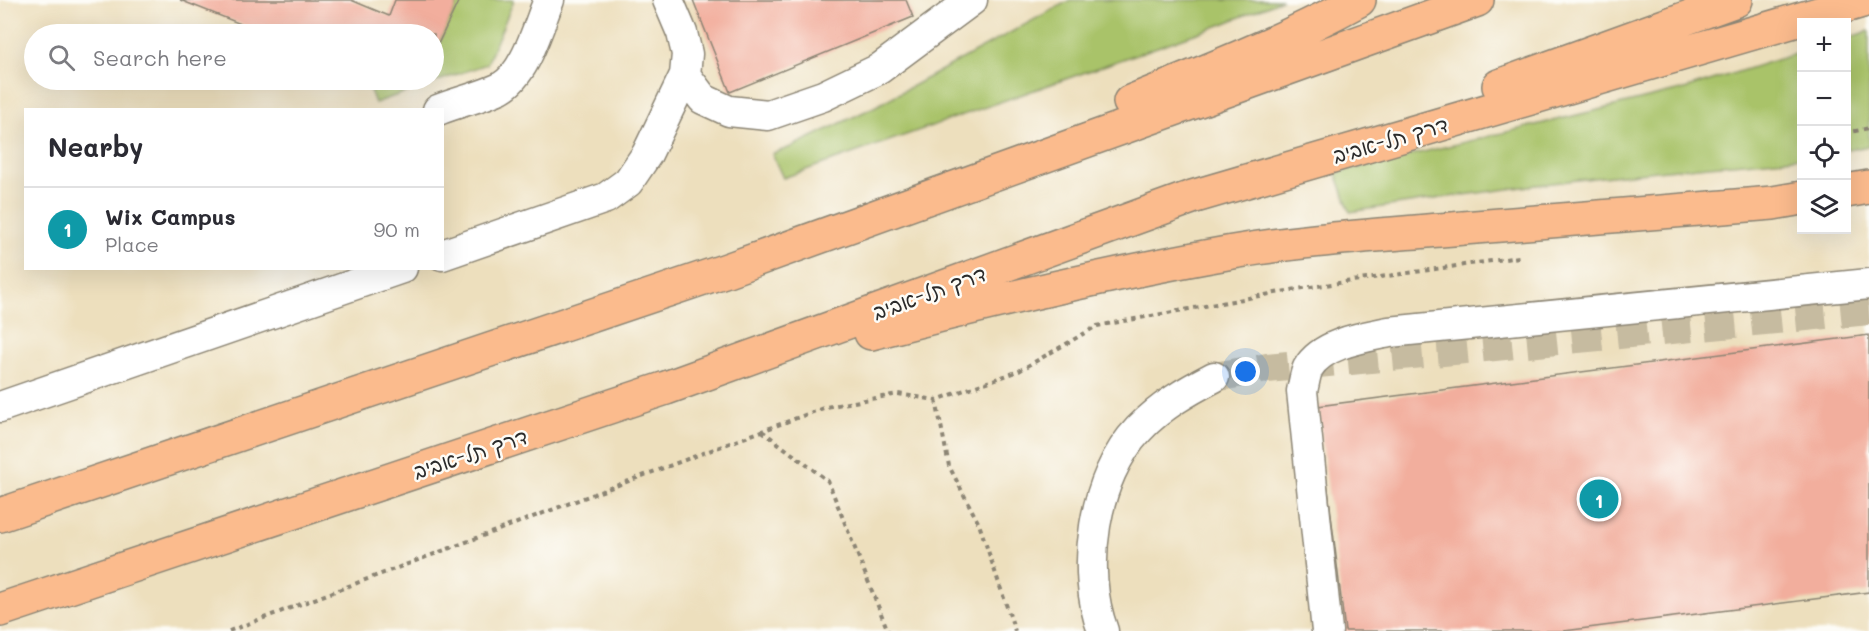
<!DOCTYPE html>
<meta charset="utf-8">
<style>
:root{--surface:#fff;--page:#f2f2f3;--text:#2b2b33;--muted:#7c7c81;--line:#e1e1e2;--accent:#1a73e8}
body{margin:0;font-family:Mali,"Playpen Sans Hebrew",sans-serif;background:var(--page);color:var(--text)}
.controls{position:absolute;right:18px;top:18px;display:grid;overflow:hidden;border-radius:0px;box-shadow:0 6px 24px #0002}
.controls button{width:54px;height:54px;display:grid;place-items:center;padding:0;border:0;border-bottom:2px solid var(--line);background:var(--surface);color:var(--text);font:30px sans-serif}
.you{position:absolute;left:1246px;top:372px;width:21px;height:21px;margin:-15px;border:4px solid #fff;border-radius:50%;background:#1a73e8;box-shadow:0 0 0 9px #1a73e833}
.badge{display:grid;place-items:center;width:39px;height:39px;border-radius:50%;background:var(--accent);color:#fff;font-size:20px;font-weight:700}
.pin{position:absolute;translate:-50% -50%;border:3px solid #fff;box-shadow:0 2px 6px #0006}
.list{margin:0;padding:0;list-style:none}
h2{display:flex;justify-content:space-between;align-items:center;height:78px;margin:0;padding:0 24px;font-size:26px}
h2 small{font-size:20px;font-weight:400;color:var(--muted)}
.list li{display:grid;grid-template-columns:39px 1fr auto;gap:18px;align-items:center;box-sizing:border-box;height:84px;padding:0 24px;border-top:2px solid var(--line)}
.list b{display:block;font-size:22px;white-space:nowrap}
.list p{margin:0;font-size:20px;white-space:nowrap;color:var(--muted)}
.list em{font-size:20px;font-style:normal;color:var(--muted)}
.icon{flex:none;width:33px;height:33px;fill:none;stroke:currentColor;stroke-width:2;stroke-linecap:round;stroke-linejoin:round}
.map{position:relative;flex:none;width:1869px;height:631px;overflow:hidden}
.search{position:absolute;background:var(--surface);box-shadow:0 6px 24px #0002;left:24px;top:24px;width:420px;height:66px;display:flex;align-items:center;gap:15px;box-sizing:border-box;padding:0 21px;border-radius:33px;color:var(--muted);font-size:22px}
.panel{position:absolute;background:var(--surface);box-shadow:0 6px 24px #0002;left:24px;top:108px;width:420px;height:162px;border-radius:0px}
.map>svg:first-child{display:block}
</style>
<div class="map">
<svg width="1869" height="631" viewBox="0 0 1869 631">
<rect width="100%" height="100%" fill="#fdfcf7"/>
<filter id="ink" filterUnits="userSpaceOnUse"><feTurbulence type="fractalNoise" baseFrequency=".0167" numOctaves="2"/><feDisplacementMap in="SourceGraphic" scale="12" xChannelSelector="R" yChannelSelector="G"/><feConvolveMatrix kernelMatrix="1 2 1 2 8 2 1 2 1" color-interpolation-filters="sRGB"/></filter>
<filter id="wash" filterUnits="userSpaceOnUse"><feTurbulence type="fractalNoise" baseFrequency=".008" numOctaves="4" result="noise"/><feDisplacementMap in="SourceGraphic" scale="24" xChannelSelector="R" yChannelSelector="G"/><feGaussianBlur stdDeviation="1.35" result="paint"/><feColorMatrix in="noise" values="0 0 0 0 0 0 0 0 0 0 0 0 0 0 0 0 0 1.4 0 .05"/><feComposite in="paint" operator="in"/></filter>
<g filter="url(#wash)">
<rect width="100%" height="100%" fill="#eddfbd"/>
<path fill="#a9c369" stroke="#6a774a" stroke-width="1.5" d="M459,0H514L487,64L375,103L366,80H434V46L438,44Z
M1070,0H1282L1223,24L783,178L772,154L791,147L874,107Z
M1869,31V146L1847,150V38Z
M1801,52V157C1756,163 1711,165 1666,170C1560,181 1455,195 1350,212L1336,173L1681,90Z"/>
<g id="blocks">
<path fill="#f2ae9d" d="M180,0H351L389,16L395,0H459L438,44L434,46V34H266Z
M693,0H906L913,17L730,92Z
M1869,335V592L1564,631H1345L1318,406Z"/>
</g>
</g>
<g filter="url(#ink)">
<use href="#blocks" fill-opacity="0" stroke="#8c8574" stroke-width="1.5"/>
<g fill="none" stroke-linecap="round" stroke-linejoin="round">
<path stroke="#c6bba0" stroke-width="30" stroke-dasharray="30 15" stroke-linecap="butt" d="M1214,377L1267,368L1869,310"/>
<g stroke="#8c8574" stroke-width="33">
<path id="minor" d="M685,75L703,99L729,111L768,115L823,96L879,69L972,0
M438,110C458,102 481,97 500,88C526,74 538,26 549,0
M442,255L606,198L628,182L647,154L685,75L687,54L682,33L668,0
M0,407L402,268
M1103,631C1080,570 1093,477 1139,429C1161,406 1187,391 1214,377
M1327,631L1302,391C1304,384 1305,374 1308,368C1322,343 1365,337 1389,332L1869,284"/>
</g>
<g stroke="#8c8574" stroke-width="36">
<path id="highway" d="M1499,86L1736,0
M1130,102C1208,71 1286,40 1359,0
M1846,191L1869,187
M871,333C989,302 1107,274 1227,253C1305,239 1385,235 1463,228
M0,515L727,270L1477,0
M0,610L666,388L1192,197L1866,0"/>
</g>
<path stroke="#8c8574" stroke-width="4" stroke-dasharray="4.5 4.5" stroke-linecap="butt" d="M1846,135L1851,132L1869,128
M936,400L949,466L979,524L1015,631
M762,431L828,481L888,631
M229,631L826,407L898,394L936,400L1019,371L1097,326L1297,289L1519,257"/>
<use href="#minor" stroke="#fff" stroke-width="30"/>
<use href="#highway" stroke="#fbbb8d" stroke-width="33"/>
<g stroke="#8c8574" stroke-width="36" stroke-linecap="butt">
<path id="highway-bridge" d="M1463,228L1773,203L1802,198"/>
</g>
<use href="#highway-bridge" stroke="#fbbb8d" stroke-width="33"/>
</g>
</g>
<g text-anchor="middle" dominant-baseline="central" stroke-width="5" stroke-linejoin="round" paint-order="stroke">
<g font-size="21" fill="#2b2b2b" stroke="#fdfcf7">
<text transform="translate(1390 139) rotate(-16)">דרך תל-אביב</text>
<text transform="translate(929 292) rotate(-20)">דרך תל-אביב</text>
<text transform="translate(470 453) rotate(-18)">דרך תל-אביב</text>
</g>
</g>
</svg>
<div class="controls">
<button>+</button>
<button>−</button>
<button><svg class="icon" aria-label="locate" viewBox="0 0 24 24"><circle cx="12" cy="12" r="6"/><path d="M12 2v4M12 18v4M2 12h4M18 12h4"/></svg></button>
<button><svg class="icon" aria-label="layers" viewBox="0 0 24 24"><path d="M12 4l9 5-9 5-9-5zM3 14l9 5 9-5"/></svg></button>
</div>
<div class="you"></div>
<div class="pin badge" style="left:1599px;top:499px;background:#0f9aa8">1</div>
<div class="search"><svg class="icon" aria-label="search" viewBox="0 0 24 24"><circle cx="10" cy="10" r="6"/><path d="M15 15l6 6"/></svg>Search here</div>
<section class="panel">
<h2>Nearby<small></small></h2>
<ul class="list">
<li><span class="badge" style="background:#0f9aa8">1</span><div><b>Wix Campus</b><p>Place</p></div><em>90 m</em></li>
</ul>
</section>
</div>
